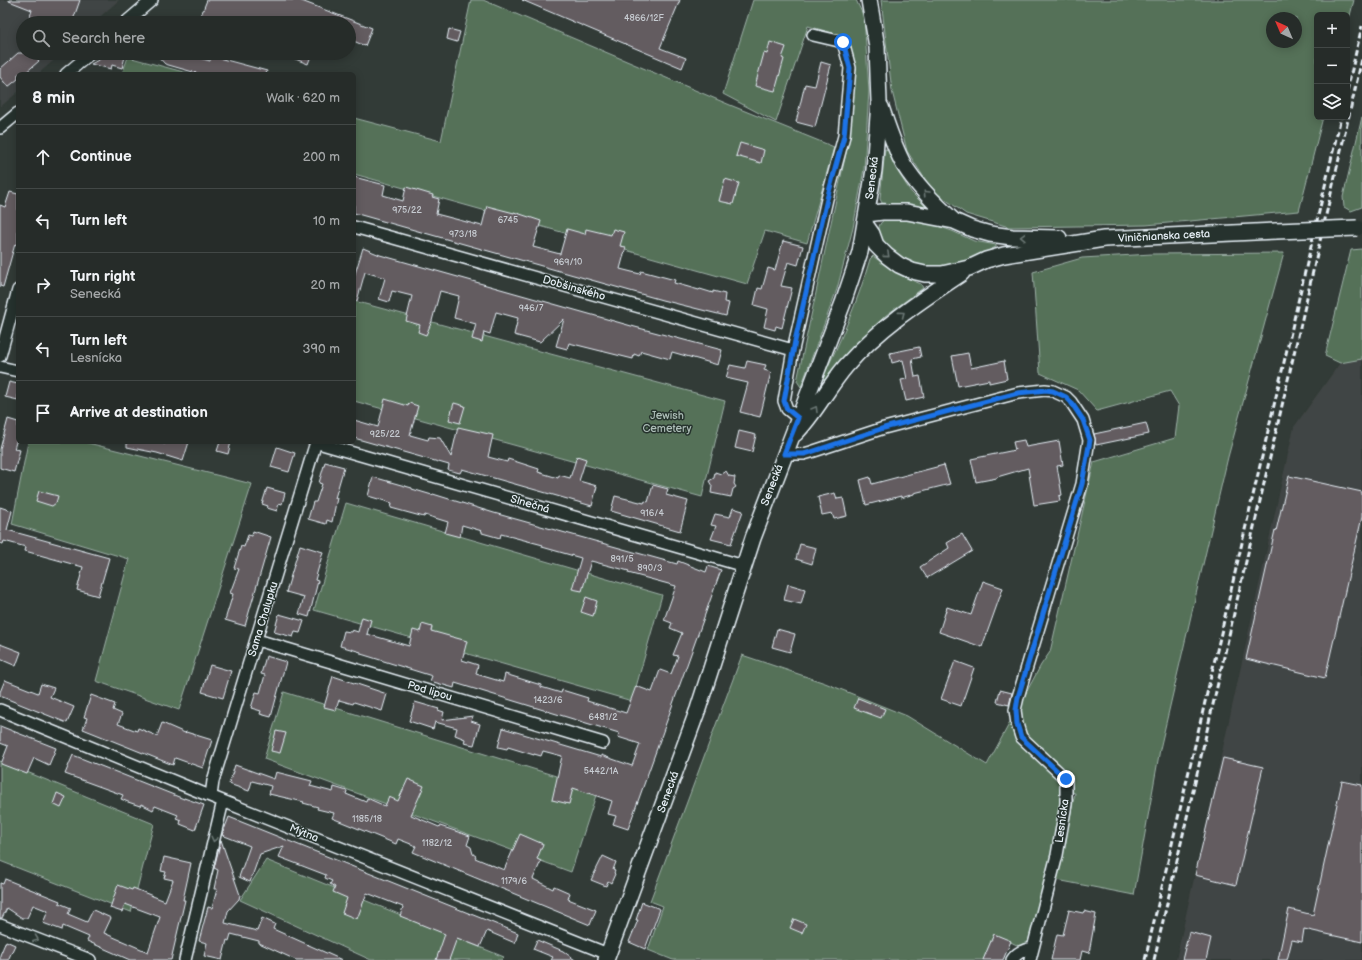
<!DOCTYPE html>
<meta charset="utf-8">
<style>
:root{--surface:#262c29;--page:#323835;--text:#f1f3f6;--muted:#a4a7a8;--line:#424846}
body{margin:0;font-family:"Balsamiq Sans",sans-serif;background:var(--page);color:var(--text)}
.controls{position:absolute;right:12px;top:12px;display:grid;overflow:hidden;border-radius:6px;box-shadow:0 2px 10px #0003}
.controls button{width:36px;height:36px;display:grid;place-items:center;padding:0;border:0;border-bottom:1px solid var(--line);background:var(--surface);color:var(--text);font:20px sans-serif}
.compass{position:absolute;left:1266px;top:12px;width:36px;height:36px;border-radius:50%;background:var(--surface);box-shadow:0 2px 10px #0003;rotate:316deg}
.stop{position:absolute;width:12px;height:12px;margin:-9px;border:3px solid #1a73e8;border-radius:50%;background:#fff}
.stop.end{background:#1a73e8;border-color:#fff;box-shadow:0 1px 4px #0008}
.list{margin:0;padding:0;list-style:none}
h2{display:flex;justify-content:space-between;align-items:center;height:52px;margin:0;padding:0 16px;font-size:17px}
h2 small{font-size:13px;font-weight:400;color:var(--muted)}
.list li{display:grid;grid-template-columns:26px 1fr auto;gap:12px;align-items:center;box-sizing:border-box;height:64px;padding:0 16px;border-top:1px solid var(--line)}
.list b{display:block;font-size:15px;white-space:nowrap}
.list p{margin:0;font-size:13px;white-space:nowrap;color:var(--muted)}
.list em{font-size:13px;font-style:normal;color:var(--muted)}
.icon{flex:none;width:22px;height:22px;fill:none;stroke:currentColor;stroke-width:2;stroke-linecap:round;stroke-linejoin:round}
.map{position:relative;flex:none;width:1362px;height:960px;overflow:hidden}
.search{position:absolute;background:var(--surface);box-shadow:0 2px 10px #0003;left:16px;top:16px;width:340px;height:44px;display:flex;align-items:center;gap:10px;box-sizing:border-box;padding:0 14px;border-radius:22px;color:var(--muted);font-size:15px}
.panel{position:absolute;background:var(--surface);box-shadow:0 2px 10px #0003;left:16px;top:72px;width:340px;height:372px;border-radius:6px}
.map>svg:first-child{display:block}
</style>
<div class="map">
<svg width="1362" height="960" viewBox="0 0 1362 960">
<rect width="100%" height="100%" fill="#323b37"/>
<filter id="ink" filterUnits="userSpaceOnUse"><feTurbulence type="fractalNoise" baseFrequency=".025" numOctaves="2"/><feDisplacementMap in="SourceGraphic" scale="8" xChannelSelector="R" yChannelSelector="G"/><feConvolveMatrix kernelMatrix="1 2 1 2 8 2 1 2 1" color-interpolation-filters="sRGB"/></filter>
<g filter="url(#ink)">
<path fill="#414544" d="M0,0H119L93,23H23V53H62L38,74H18V92L0,107Z
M1362,359V960H1176L1294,427L1340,363Z"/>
<path fill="#547158" stroke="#9eb1a8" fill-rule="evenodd" d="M471,0H483L730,105L834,147L807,243L765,231L747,284L354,174V118L441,141Z
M753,0H856L864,17L869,91L864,169L853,228L837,289L801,387L797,381L849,139L854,68L843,36L808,26L776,122L723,94Z
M881,0H1354L1347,27V15H1317V117H1323L1299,211L1146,225L1009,227L966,214L932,190L907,151L892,91ZM1272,18H1296V42H1272Z
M128,57L191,74H122Z
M1362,117V207L1351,211L1344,207L1343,197Z
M885,149L888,150L896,169L911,192L927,208L910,205L882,203L880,199Z
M893,218L921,220L952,231L974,241L996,245V247C979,255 960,266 942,269C929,270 908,264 897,257C888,252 870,229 884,220C886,218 891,218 893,218Z
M1362,249V359L1340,363L1325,356L1351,250Z
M1284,253L1228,457L1160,749L1134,895L1057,880L1075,793L1061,790L1063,803L1054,854L1030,941L1021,947L994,934L983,960H673L648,950L663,906L650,901L742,655L825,683L907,716L987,765L1041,665L1050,652L1094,462L1175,438L1179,406L1170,391L1097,411L1078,390L1040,373L1033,272L1082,258L1152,254Z
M873,256C888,268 903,277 921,284L923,288L885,316L858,344L827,381L822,379C841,340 858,301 870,259Z
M354,301L725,401L702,497L354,401Z
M28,442H84L252,484L179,710L96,681L129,559L12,524Z
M346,503L662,595L632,701L314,610Z
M284,692L598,789L571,872L264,759Z
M0,761L154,824L131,912L0,861Z
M266,860L504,957L501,960H371L240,900Z"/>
<path fill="#635b61" stroke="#e8f1f8" d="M9,0H80L72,23H28L32,10L9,1Z
M207,0H299L372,28L365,46L349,39V23H198Z
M522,0H680L660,48L686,58L682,68Z
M449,29L460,32L457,42L447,39Z
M770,42L786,47L782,58L784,59L775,91L755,86L764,53L767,54Z
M18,53H32L39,61L24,74H18V79L8,87L0,77V69Z
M111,53H126L122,68L112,65L111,69L91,64Z
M155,53H182L210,61L211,56L267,71L266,74H200L165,64Z
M280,53H312L308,64Z
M821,62L831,65L815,127L796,122L805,84L815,86Z
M740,143L764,150L761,163L736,156Z
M354,177L385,185L383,195L403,201L406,187L433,195L432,197L439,199L436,214L482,226L487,206L514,213V212L541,221L533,247L560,254L567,229L585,234L586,229L611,235L613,229L624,232L620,246L626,247L620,269L640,274L641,271L675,280L674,283L699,290L700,289L713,293V291L725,294L724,302L729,303L726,316L662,300L354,213Z
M725,179L739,183L733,204L719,201Z
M10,192L18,194V245L15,244L3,287L0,286V205L5,207Z
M783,241L803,246L798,265L788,262L781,286L792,288L782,328L776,326L775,330L764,327L768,309L754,305L758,288L762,289L768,268L775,270Z
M363,248L380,255L635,327L722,350L718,365L672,352L670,359L641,351L639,356L634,354L633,359L569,343L567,349L556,346L564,319L540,342L514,335L518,318L496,312L490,334L484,332L482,342L472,339L476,324L454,318L459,296L440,291L432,321L426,335L418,332L420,325L406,321L412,296L392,291L389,302L379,299L385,278L365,272L357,301H354V277Z
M919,347L921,357L912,359L915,377L920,376L924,397L906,401L901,380L907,379L903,360L892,363L890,353Z
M968,353L971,368L1004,361L1007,379L989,383V380L958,386L952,356Z
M747,361L766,365L764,370L771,372L760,417L740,412L748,383L726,378L730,365L745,368Z
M9,382L18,384V400L5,397Z
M385,399L408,406L409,403L418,406L410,435L428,440L429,437L440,438L451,457L458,427L493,435L488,457L507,462L508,459L539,469L538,472L558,478L559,475L570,478L577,456L586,459L579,481L597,486L592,506L462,469L460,473L448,470L449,465L354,438V420L378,427Z
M454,403L465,406L460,423L449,420Z
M8,419L18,422V435L14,449L20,450L14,472L0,468V449Z
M1146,423L1149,434L1096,445L1094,434Z
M739,431L756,435L752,452L735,448Z
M1024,440L1026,447L1059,441L1063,465L1057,466L1062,495L1059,496L1060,501L1034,505L1028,468L997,477V478L976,482L971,459L1015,450L1013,442Z
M127,442H155L165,444V442H189L183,461L157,453L127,447Z
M220,442H231L228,454L217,451Z
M277,447L295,453L289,472L271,467Z
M325,462L344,467L335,498H337L332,522L327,520L326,524L308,519L313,502H316L322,484L319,483Z
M944,465L950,484L914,493V494L901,498V496L866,505L860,480L870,477L872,484Z
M726,471L729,476L735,477L734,484L736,487L733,489L731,497L711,493L712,486L709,481L714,478L715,472L721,474Z
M1289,476L1362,492V517L1325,678L1246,659L1275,530L1276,531Z
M373,477L412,488V489L432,495L433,494L494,513L677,564L678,561L706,572L708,566L721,570L628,829L613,824L616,816L608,814L612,801L573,788L569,804L552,800L562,756L543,751L541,756L534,754V755L508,747L507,749L498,747L503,728L601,757V755L632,766L640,744L618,737L619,733L455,683L454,688L430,681L432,676L361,654V652L340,646L344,631L351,632L352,630L358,632L362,617L371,620L367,634L409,646L413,630L420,632L422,624L432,627L431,631L467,641L462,660L478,665L476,674L503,682L505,674L541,685V687L561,693L562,690L588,698L587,701L626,713L636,686L652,692L660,670L671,674L678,656L673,655L682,633L670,628L672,623L664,620L676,586L628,573L629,571L591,561L582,591L572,589L581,558L542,547L543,545L501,534L500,538L482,533V531L462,525L460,537L445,533L448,522L425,515L424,517L391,508L392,503L368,496Z
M653,485L668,489L666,495L688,501L680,531L611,511L615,496L644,503L645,501L648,502Z
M267,488L285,493L282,504L279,503L277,511L267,508L268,506L262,504Z
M39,491L58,496L56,503L52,506L36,501Z
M835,493L837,499L843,498L847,516L834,519L832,513L822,515L818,497Z
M0,507L12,511L7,530L109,558L98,596L77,590L83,567L25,551L26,547L4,541L3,544L0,543Z
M733,508L743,511L731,544L711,539L716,526L711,525L715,514L730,517Z
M253,531L271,537L245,626L225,620L233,594L230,593L239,569L234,568L241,546L244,547L248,535L252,536Z
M962,534L972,551L927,578L920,567L949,548L947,543Z
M800,544L816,548L812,564L796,559Z
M300,545L323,552L315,580L318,581L309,617L299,614L304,597L286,592Z
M983,581L1003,588L982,647L939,632L947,607L971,615Z
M788,584L805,589L801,604L784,600Z
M586,597L597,601L593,616L581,612Z
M279,614L304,621L300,633L295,632L293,637L274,632Z
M777,629L795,634L790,652L772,647Z
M0,644L21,652L16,666L0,659Z
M266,656L286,662L271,717L260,714L261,711L251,708L256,692L260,693L265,675L261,674Z
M955,661L974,668L961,706L941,699Z
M210,665L231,671L223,698L202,692Z
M333,676L387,694L382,711L354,702L353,704L339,700L336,710L324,707Z
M5,680L38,693L41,684L54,688L50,697L74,707L67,723L0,696V692Z
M1000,690L1012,693L1009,705L997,702Z
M91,695L115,704L113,710L122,714L118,724L137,731L138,728L157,736L162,723L185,733L186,732L212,740L203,768L175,758L173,765L83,729L87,718L84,717Z
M858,698L885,709L881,718L854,708Z
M415,702L439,709L438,710L444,712L442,720L473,716L471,721L480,724L474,745L464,743L465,739L455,735L457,728L435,722L433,729L409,721Z
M0,726L56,748L49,765L34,758L27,774L1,764L8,746L0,743Z
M276,731L286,733L280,753L271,751Z
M73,755L184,799V798L204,805L195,830L180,824L181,820L176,818L178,815L155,806L153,810L141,804L140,806L128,802L121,799L123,795L65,774Z
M1223,758L1263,767L1236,885L1195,875Z
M235,765L274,779L276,772L312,781L310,786L333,792L334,787L347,791L346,794L366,802L367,798L385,806L389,797L398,801L408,779L424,786L411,815L439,827L440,826L470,836L467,845L471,847L473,854L476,856L475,858L504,870L520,834L543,844L537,859L541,861L533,879L553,889L554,886L570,893L568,899L596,910L590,925L413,852L416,846L398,839L396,844L332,818L334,813L317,809L318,807L303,803L304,802L269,794L271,786L252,781L249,791L229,784Z
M1342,781L1362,785V942L1304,929L1302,942L1292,940L1287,960H1278L1289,909L1313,915Z
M57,793L66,797L61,808L53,804Z
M229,817L518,933L515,943L487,931L480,947L457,938L449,960H436L445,934L400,916L403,907L367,893L357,919L342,913L347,898L333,892L335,887L330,884L332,881L325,878L326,875L279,857L284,846L260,854L250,882L239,877L250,846L222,835Z
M221,840L240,895L239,899L228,911L225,923L257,931L262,918L275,924L273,929L342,960H296L259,943V941L231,934L229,941L227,940L222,960L204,956L207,943L199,941L208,907L212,908L217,889H214L218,870L214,868Z
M603,856L616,862L613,870L615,871L614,873L615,874L611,883L608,881L606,886L591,880Z
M164,857L191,863L183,900H185L171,960H130L87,941L89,937L63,926L62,930L43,923L48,911L33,905L27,918H22L7,908L2,918H0V883L3,884L5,879L60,901L59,903L71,908L68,914L87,922L93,910L111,918L104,933L148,952L160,917L125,904L122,912L110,908L118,885L132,890L133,888L165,901L173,880L164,878L166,872L161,871Z
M642,902L660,909L645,949L629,942L638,920H636Z
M1069,910L1083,913L1084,911L1096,914L1089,953L1082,951L1080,960H1051L1057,934L1063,935Z
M794,919L806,924L802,933L790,928Z
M1189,932L1211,938L1206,960H1182Z
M994,934L1011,941L1003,960H983Z
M537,940L563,951L575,960H551L553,957L533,949Z
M6,941L15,945L8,960H0V955Z"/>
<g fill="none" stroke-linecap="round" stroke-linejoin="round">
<g stroke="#e8f1f8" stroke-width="14">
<path id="minor" d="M125,23L152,0
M66,74L91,53
M0,128L18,113
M354,227L793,350
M0,356L18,290
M0,367L18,371
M798,418L787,409L784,401L793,350L827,199L844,136L850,68L843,42L813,35
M315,442L744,566
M784,454H804L811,452L884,428L1018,393L1045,390L1053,391L1066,397L1071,402L1083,420L1089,440L1082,484L1018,697L1015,710L1017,724L1021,737L1066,779V804L1057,855L1030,960
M257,640L603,743
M0,710L205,794L608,954
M211,796L213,781L316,442
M0,925L90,960
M185,960L223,801
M1012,960C1017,952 1024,950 1032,948"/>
</g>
<g stroke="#e8f1f8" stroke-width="18">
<path id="secondary" d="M881,107C888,127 894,147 904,165C917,186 935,204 954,221
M867,214L882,212H907L954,221L972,229L990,234L1012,237L1059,238
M865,224L872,234L876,245L887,256L899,265L912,271L925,274H942L969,268L986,260L1004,255L1104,239L1276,231
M795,434C815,414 827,388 846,366C879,328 920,301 962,273
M606,960L698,709L753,538L843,303L860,252L874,170L879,102L877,47L869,0"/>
</g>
<use href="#minor" stroke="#26332d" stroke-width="11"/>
<use href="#secondary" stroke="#26332d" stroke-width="15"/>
<path stroke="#e8f1f8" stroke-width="3" stroke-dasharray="6 3" stroke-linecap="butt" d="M1347,91L1362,26
M1145,960L1341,117
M1154,960L1362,59"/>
<g stroke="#e8f1f8" stroke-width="18" stroke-linecap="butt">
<path id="secondary-bridge" d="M1276,231L1357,228"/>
</g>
<use href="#secondary-bridge" stroke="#26332d" stroke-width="15"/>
</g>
<defs><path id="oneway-chevron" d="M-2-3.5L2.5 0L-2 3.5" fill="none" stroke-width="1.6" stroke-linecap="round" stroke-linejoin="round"/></defs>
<g stroke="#6a7674">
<use href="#oneway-chevron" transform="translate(926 193) rotate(-133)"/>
<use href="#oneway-chevron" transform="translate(1023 237) rotate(-179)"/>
<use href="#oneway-chevron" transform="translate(887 255) rotate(41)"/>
<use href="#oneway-chevron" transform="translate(902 314) rotate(-37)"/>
<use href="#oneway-chevron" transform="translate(815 409) rotate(-59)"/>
<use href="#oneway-chevron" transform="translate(214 839) rotate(103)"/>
<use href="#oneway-chevron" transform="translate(36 939) rotate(21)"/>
</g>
</g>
<g fill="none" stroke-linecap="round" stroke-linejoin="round" filter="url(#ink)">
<path stroke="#1a73e8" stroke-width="5" d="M843,42L850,68L844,136L827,199L795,341L784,401L787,409L798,418L784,454H804L811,452L884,428L1018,393L1046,390L1053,391L1066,397L1071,402L1083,420L1090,440L1082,484L1018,697L1016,710L1017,724L1021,737L1066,779"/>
</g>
<g text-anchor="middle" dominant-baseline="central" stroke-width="3" stroke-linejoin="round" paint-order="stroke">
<g font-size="9" fill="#c7ccd2">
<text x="644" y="18">4866/12F</text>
<text x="407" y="210">975/22</text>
<text x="508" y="220">6745</text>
<text x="463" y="234">973/18</text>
<text x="568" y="262">969/10</text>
<text x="531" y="308">946/7</text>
<text x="385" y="434">925/22</text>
<text x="652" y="513">916/4</text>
<text x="622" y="559">891/5</text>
<text x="650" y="568">890/3</text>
<text x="548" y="700">1423/6</text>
<text x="603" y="717">6481/2</text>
<text x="601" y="771">5442/1A</text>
<text x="367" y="819">1185/18</text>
<text x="437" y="843">1182/12</text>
<text x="514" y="881">1179/6</text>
</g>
<g font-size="11" fill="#e8f1f8" stroke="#26332d">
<text transform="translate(872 178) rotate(-83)">Senecká</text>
<text transform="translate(1164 236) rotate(-3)">Viničnianska cesta</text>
<text transform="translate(574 288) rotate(16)">Dobšinského</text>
<text transform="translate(772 485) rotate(-69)">Senecká</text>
<text transform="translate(530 504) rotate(16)">Slnečná</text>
<text transform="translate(263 619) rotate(-73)">Sama Chalupku</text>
<text transform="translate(430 691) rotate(16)">Pod lipou</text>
<text transform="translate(668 792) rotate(-70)">Senecká</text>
<text transform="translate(1062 821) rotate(-82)">Lesnícka</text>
<text transform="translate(304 833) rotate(22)">Mýtna</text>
</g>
<g font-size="11" fill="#adbeb8" stroke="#26332d">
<text x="667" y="415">Jewish<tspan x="667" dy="13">Cemetery</tspan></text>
</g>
</g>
</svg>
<div class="controls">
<button>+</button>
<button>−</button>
<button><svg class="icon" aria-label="layers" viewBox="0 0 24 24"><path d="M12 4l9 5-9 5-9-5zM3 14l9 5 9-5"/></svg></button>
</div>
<svg class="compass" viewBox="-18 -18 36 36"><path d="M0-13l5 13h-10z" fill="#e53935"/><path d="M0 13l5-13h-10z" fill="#a4a7a8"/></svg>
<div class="stop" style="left:843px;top:42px"></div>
<div class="stop end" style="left:1066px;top:779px"></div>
<div class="search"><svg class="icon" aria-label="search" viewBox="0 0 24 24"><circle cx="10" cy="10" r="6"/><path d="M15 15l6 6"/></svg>Search here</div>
<section class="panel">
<h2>8 min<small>Walk · 620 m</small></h2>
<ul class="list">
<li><svg class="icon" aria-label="ahead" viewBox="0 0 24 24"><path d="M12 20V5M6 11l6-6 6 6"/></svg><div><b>Continue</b></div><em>200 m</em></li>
<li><svg class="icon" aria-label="left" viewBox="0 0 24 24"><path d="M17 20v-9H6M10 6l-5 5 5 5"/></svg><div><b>Turn left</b></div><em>10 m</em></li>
<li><svg class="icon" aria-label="right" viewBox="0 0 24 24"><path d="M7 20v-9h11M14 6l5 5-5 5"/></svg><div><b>Turn right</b><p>Senecká</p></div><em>20 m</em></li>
<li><svg class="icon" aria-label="left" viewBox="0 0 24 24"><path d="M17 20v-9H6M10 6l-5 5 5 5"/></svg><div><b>Turn left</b><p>Lesnícka</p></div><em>390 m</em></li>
<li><svg class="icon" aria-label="arrive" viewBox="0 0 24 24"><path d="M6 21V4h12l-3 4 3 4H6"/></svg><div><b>Arrive at destination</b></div></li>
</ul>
</section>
</div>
